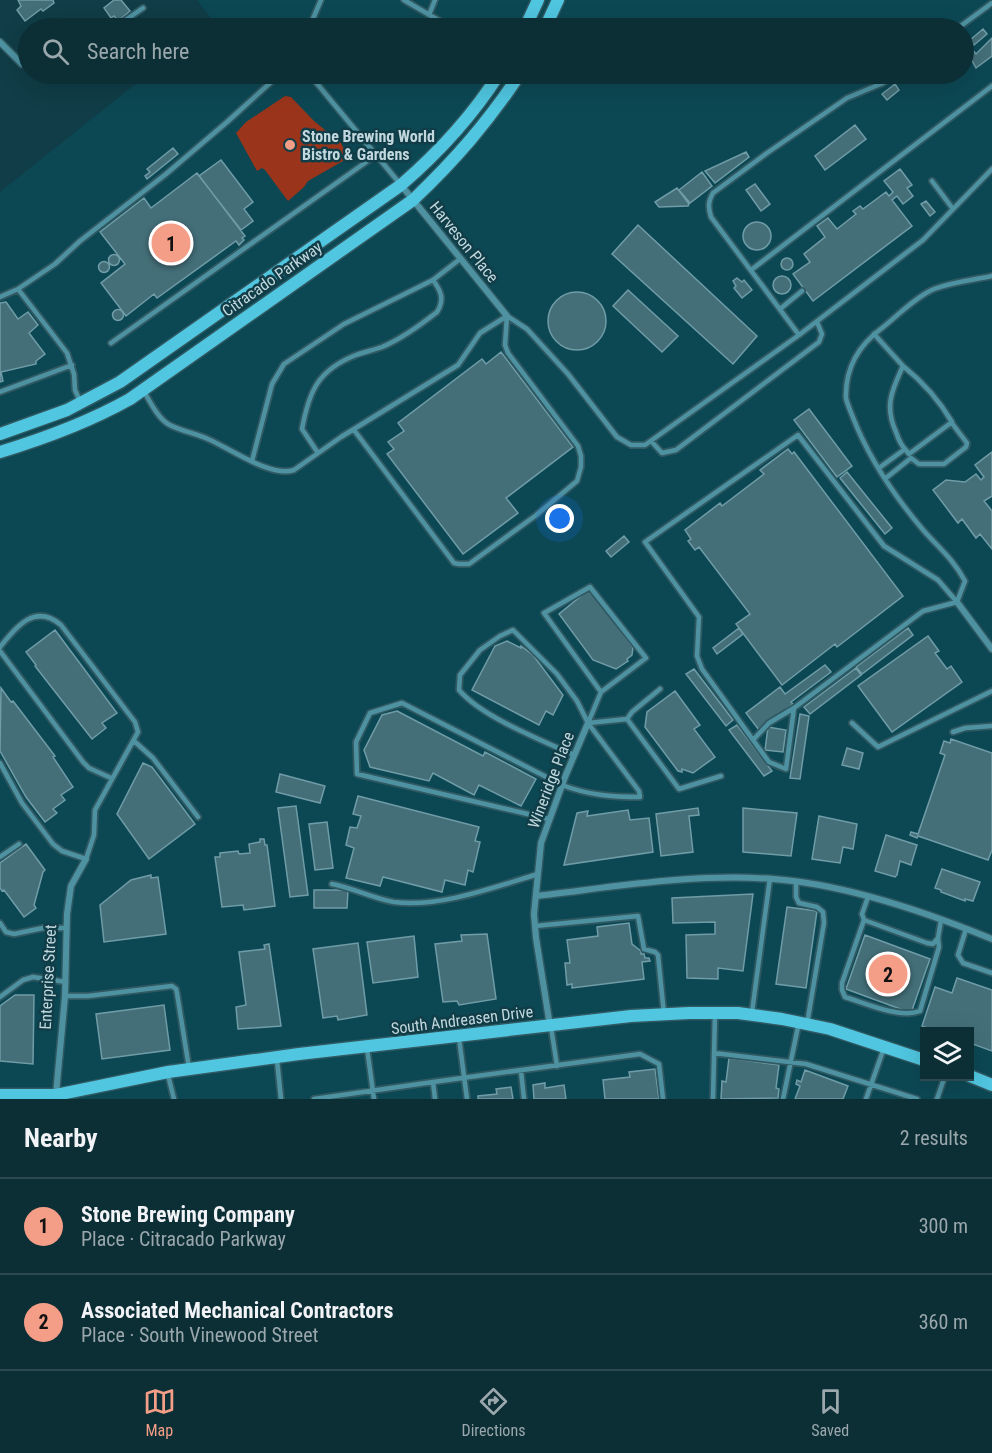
<!DOCTYPE html>
<meta charset="utf-8">
<style>
:root{--surface:#0c2e35;--page:#1a3a41;--text:#f1f3f6;--muted:#9aa8ad;--line:#2c4a50;--accent:#f49e88}
body{margin:0;font-family:"Roboto Condensed",sans-serif;background:var(--page);color:var(--text)}
.controls{position:absolute;right:18px;bottom:18px;display:grid;overflow:hidden;border-radius:0px;box-shadow:0 6px 24px #0002}
.controls button{width:54px;height:54px;display:grid;place-items:center;padding:0;border:0;border-bottom:2px solid var(--line);background:var(--surface);color:var(--text);font:30px sans-serif}
.you{position:absolute;left:560px;top:519px;width:21px;height:21px;margin:-15px;border:4px solid #fff;border-radius:50%;background:#1a73e8;box-shadow:0 0 0 9px #1a73e833}
.badge{display:grid;place-items:center;width:39px;height:39px;border-radius:50%;background:var(--accent);color:#111;font-size:20px;font-weight:700}
.pin{position:absolute;translate:-50% -50%;border:3px solid #fff;box-shadow:0 2px 6px #0006}
.list{margin:0;padding:0;list-style:none}
h2{display:flex;justify-content:space-between;align-items:center;height:78px;margin:0;padding:0 24px;font-size:26px}
h2 small{font-size:20px;font-weight:400;color:var(--muted)}
.list li{display:grid;grid-template-columns:39px 1fr auto;gap:18px;align-items:center;box-sizing:border-box;height:96px;padding:0 24px;border-top:2px solid var(--line)}
.list b{display:block;font-size:22px;white-space:nowrap}
.list p{margin:0;font-size:20px;white-space:nowrap;color:var(--muted)}
.list em{font-size:20px;font-style:normal;color:var(--muted)}
.icon{flex:none;width:33px;height:33px;fill:none;stroke:currentColor;stroke-width:2;stroke-linecap:round;stroke-linejoin:round}
.map{position:relative;flex:none;width:992px;height:1099px;overflow:hidden}
.search{position:absolute;background:var(--surface);box-shadow:0 6px 24px #0002;left:18px;right:18px;top:18px;height:66px;display:flex;align-items:center;gap:15px;box-sizing:border-box;padding:0 21px;border-radius:33px;color:var(--muted);font-size:22px}
.sheet{height:270px;background:var(--surface)}
nav{display:flex;justify-content:space-around;align-items:center;box-sizing:border-box;height:84px;border-top:2px solid var(--line);background:var(--surface);font-size:16px;color:var(--muted)}
nav a{display:grid;justify-items:center;gap:3px}
nav .on{color:var(--accent)}
.map>svg:first-child{display:block}
</style>
<div class="map">
<svg width="992" height="1099" viewBox="0 0 992 1099">
<rect width="100%" height="100%" fill="#103d47"/>
<path fill="#0c4854" fill-rule="evenodd" d="M197,0H992V1099H0V192L148,74H964V28H204L213,21ZM924,1032H970V1076H924Z"/>
<path fill="#9a351b" d="M285,96L291,97L314,121L341,143L346,153L343,161L308,181L304,187L288,201L265,170L262,168L257,171L236,133L246,122Z"/>
<path fill="#446f79" stroke="#709ca7" stroke-width="1.5" d="M53,0L54,3L43,11L41,9L25,21L17,10L21,6L18,0Z
M114,0H121L130,11L118,21L114,16L111,18L104,8Z
M983,29L987,34L974,45L970,40Z
M992,38V56L976,68L964,46L967,43L976,54Z
M895,84L899,90L887,100L882,94Z
M855,125L866,139L825,170L815,156Z
M173,148L178,154L147,179L145,176L150,172L147,169Z
M746,152L749,157L715,183L705,171Z
M221,160L253,202L244,209L253,221L241,230L199,176Z
M900,169L912,185L907,188L913,196L903,204L897,196L892,200L912,226L813,301L793,274L810,262L804,254L825,237L817,226L828,218L837,229L856,214L853,211L860,206L863,209L886,192L889,196L893,192L884,181Z
M702,172L712,186L690,203L679,190Z
M197,173L245,236L242,238L244,240L239,245L236,241L157,298L154,294L126,316L101,283L125,264L100,232L144,198L151,208Z
M755,184L770,204L761,211L746,190Z
M677,188L689,204L688,206L659,207L655,202Z
M926,201L935,212L930,216L921,204Z
M743 236a14 14 0 1 1 28 0a14 14 0 1 1-28 0Z
M638,225L757,336L733,364L612,254Z
M108.5 260a5.5 5.5 0 1 1 11 0a5.5 5.5 0 1 1-11 0Z
M781 264a6 6 0 1 1 12 0a6 6 0 1 1-12 0Z
M98.5 267a5.5 5.5 0 1 1 11 0a5.5 5.5 0 1 1-11 0Z
M773 285a9 9 0 1 1 18 0a9 9 0 1 1-18 0Z
M737,278L742,282L744,280L752,290L742,298L734,288L736,286L733,281Z
M628,290L678,336L662,352L613,306Z
M548 321a29 29 0 1 1 58 0a29 29 0 1 1-58 0Z
M6,302L18,319L28,312L38,325L29,333L45,354L36,361V364L1,372L3,381L0,382V303Z
M112.5 315a5.5 5.5 0 1 1 11 0a5.5 5.5 0 1 1-11 0Z
M501,352L573,447L506,498L518,513L463,554L387,454L394,449L388,442L404,431L398,423L482,359L486,364Z
M809,409L852,466L837,477L794,420Z
M788,449L792,454L794,452L903,596L837,647L835,644L782,685L736,624L750,614L699,547L695,550L688,541L691,539L685,530L720,503L722,506L764,474L760,470Z
M992,452V496L984,501L992,511V549L980,534L976,538L962,519L958,523L933,490L946,480L965,482L976,474L981,480L984,477L975,465Z
M847,472L892,528L885,534L840,478Z
M624,536L629,542L611,557L606,551Z
M586,592L592,593L633,647L632,655L627,659L628,661L616,669L593,660L559,614Z
M739,628L743,634L717,654L713,648Z
M908,628L913,635L862,674L856,667Z
M55,630L117,713L102,723L106,728L92,739L35,666L36,665L26,652Z
M928,636L939,651L935,653L947,669L951,666L962,682L892,732L858,686Z
M507,641L521,648V646L533,655L563,695L553,715L546,711L539,725L472,690L495,646Z
M825,665L831,672L791,702L793,704L759,730L746,713L780,687L785,694Z
M856,668L861,675L810,714L804,707Z
M694,669L733,720L726,726L686,674Z
M1,688L11,702L13,701L55,756L53,757L73,787L61,795L65,800L53,809L57,813L45,822L26,797L0,751Z
M675,691L700,725L694,729L715,757L693,773L682,769V772L678,771L645,727L647,712Z
M397,711L483,756L485,752L536,779L521,806L479,785L474,795L433,773L429,781L370,767L364,750L382,715Z
M800,714L809,716L800,779L790,778Z
M737,725L772,771L764,776L729,730Z
M768,727L786,730L783,752L765,750Z
M951,739L992,753V850L988,860L918,836L917,838L910,835L911,832L918,834L945,755L940,753L944,741L950,743Z
M847,748L863,753L859,769L842,765Z
M143,763L152,767L195,824L149,859L117,814Z
M280,774L325,786L320,803L276,792Z
M358,796L479,827L475,841L480,842L473,872L468,870L465,885L445,880L442,892L383,877L380,886L346,878L354,848L346,845L350,827L357,828L361,816L353,814Z
M296,806L308,895L290,897L278,808Z
M698,808L699,815L689,816L693,852L661,856L656,814Z
M743,808L797,813L791,856L743,852Z
M628,810L630,820L649,818L653,852L564,865L577,813L588,811L587,816Z
M819,816L857,824L853,849L843,847L840,863L812,859Z
M327,822L333,868L315,870L309,824Z
M886,835L917,845L911,865L900,861L897,875L895,877L875,871Z
M260,839H264L265,845H267L275,906L244,910L243,905L222,907L215,857H220V853L238,851L239,854L250,853L249,844L260,842Z
M26,844L45,870L43,872L34,905L36,908L24,917L4,890L2,891L0,888V863Z
M942,869L980,882L973,901L965,899V901L941,892V890L935,888Z
M151,875V878L158,877L166,934L104,942L100,905L131,880Z
M314,890H348L347,908H314Z
M753,894L743,971L718,968V979L687,978L686,935L715,934V922L673,923L672,898Z
M787,907L817,911L806,988L776,984Z
M629,923L632,944L641,951V954H644L645,958H649L650,961L642,962L644,979L572,988V984L567,985L565,963H570L567,940L598,936L597,927Z
M487,934L496,999L459,1005L457,1001L443,1002L435,944L462,941L461,935Z
M865,935L930,959L911,1013L846,989Z
M414,936L418,977L373,983L367,942Z
M358,943L367,1015L338,1020L337,1016L323,1018L313,949Z
M269,944L281,1026L238,1029L236,1007L246,1005L239,952L265,949L264,945Z
M957,978L992,990V1051L970,1043V1032H938L922,1026L935,987L952,993Z
M15,995H34L33,1064L0,1061V1006Z
M164,1005L170,1050L102,1059L96,1014Z
M729,1058L779,1065L776,1088L779,1089L778,1098L721,1099L722,1081L726,1082Z
M655,1069L659,1099H605L603,1080L630,1077L629,1072Z
M805,1070L848,1086L843,1099H795L800,1086L796,1084L797,1080L801,1082Z
M545,1083V1088L564,1085L566,1099H534L533,1085Z
M511,1087L513,1099H478V1096L497,1094L496,1089Z"/>
<g fill="none" stroke-linecap="round" stroke-linejoin="round">
<g stroke="#305962" stroke-width="8">
<path id="lane" d="M404,0L452,28
M429,15L435,0
M87,28L92,25L117,26L143,8
M309,28L321,0
M958,28L992,3
M22,64L28,63
M309,74L401,185
M932,181L953,209
M751,270L992,86
M18,289L55,264L80,241L166,174L227,122L280,74
M0,297L18,289L67,353L74,374L75,390L80,401
M780,309L802,291
M507,316L527,329L568,374L617,437L631,445H645L799,335L923,240L992,169
M874,334L903,366C892,390 884,406 896,432C898,438 900,444 905,449L879,468
M799,335L711,217C708,207 708,202 713,193L767,153L847,98L883,83L896,74
M111,343L376,155
M903,366C923,382 939,400 952,422L909,454L905,449
M143,390C150,401 157,417 168,424C180,431 195,433 208,439C229,448 271,478 294,470L341,437L458,365L480,333L507,316
M0,392L72,365
M354,430L454,563L459,564H469L535,516L577,481L581,467V456L578,446L508,353L505,345L507,316
M652,442L662,453L676,450L819,342L822,334L817,322
M318,453L302,429C309,391 318,370 356,355C364,352 374,350 382,347C399,340 423,323 437,312C445,299 441,291 433,280
M252,461L272,384L284,364L344,324L433,280L460,259
M886,478L911,458L919,464H944L966,447L967,443L951,422
M957,602L965,581C953,559 940,549 924,531C895,497 868,457 852,415C850,410 847,403 846,398C845,368 859,345 882,328C897,316 917,296 934,289C952,282 973,280 992,276
M0,647C17,626 35,603 61,625L135,722L138,732L95,810L94,835L86,859L62,851L53,844L22,803L0,763
M0,651L83,762L89,768L111,778
M794,708L769,723L753,740L769,762L786,769L794,708L923,611L957,602
M627,719L632,712L660,689
M588,723L601,692L646,658L590,587L544,613L601,692
M588,723L627,719L679,789L721,776
M852,723L878,747L992,691
M953,732L965,728L992,726
M753,740L702,669L697,656L699,617L645,542L798,435L884,546L938,580L957,602
M134,741L153,758L198,817
M549,819L357,774L356,742L370,713L402,703L562,785C588,795 612,797 640,797L639,791L588,723L577,701L557,674L513,630L500,636L480,650L460,675L459,690C482,717 541,740 574,755
M0,857L19,844
M796,882V897L799,903L817,907L823,912L824,923L807,1024
M332,884C353,888 375,899 394,902C439,908 495,887 538,874
M868,897L862,914L864,920L927,943L933,944L938,938L941,920
M864,920L842,983V990L845,997C865,1003 900,1019 920,1011L939,947L938,938
M0,923L6,932L14,934L43,928H67
M535,926L638,916L644,949L655,952L658,955L664,1014
M966,929L958,955L963,963L992,973
M65,996H88L172,986L176,989L177,993L189,1068
M0,997L23,980L33,977L66,982
M752,1012L770,878
M551,1027L557,1066
M459,1038L467,1099
M367,1048L374,1099
M714,1053L806,1064L917,1099
M277,1060L281,1099
M521,1071L524,1099
M168,1075L174,1099
M433,1082L640,1054L659,1064L663,1099
M314,1099L433,1082L435,1099
M713,1099L715,1013
M783,1099L799,1022
M866,1099L884,1048
M937,1099L945,1076"/>
</g>
<g stroke="#305962" stroke-width="9">
<path id="street" d="M0,42L22,64
M401,185L507,316
M957,602L992,649
M536,896C614,887 694,873 773,879C844,884 926,912 992,939
M550,1026L536,938L534,914L541,843L565,777L588,723
M56,1094L65,996L67,914L71,886L86,859"/>
</g>
<g stroke="#305962" stroke-width="15">
<path id="secondary" d="M525,28L538,0
M545,28L558,0
M0,434L67,410L120,382L401,185C438,153 473,115 499,74
M0,452C46,438 89,422 130,399L413,200C456,159 487,123 520,74
M970,1076L992,1085
M0,1095H56L168,1072L299,1054L631,1016L689,1013H738L782,1019L830,1029L924,1060"/>
</g>
<use href="#lane" stroke="#4e92a2" stroke-width="4.5"/>
<use href="#street" stroke="#4e92a2" stroke-width="6"/>
<use href="#secondary" stroke="#50c6e0" stroke-width="12"/>
</g>
<circle fill="#f49e88" stroke="#103d47" stroke-width="2" cx="290" cy="145" r="6"/>
<g text-anchor="middle" dominant-baseline="central" stroke-width="5" stroke-linejoin="round" paint-order="stroke">
<g font-size="16" font-weight="bold" fill="#c2d8de" stroke="#103d47" text-anchor="start">
<text x="302" y="136">Stone Brewing World<tspan x="302" dy="18">Bistro &amp; Gardens</tspan></text>
</g>
<g font-size="16" fill="#c2d8de" stroke="#103d47">
<text transform="translate(464 242) rotate(51)">Harveson Place</text>
<text transform="translate(272 279) rotate(-35)">Citracado Parkway</text>
<text transform="translate(551 780) rotate(-69)">Wineridge Place</text>
<text transform="translate(48 977) rotate(-87)">Enterprise Street</text>
<text transform="translate(462 1020) rotate(-7)">South Andreasen Drive</text>
</g>
</g>
</svg>
<div class="controls">
<button><svg class="icon" aria-label="layers" viewBox="0 0 24 24"><path d="M12 4l9 5-9 5-9-5zM3 14l9 5 9-5"/></svg></button>
</div>
<div class="you"></div>
<div class="pin badge" style="left:171px;top:243px">1</div>
<div class="pin badge" style="left:888px;top:974px">2</div>
<div class="search"><svg class="icon" aria-label="search" viewBox="0 0 24 24"><circle cx="10" cy="10" r="6"/><path d="M15 15l6 6"/></svg>Search here</div>
</div>
<section class="sheet">
<h2>Nearby<small>2 results</small></h2>
<ul class="list">
<li><span class="badge">1</span><div><b>Stone Brewing Company</b><p>Place · Citracado Parkway</p></div><em>300 m</em></li>
<li><span class="badge">2</span><div><b>Associated Mechanical Contractors</b><p>Place · South Vinewood Street</p></div><em>360 m</em></li>
</ul>
</section>
<nav>
<a class="on"><svg class="icon" aria-label="map" viewBox="0 0 24 24"><path d="M3 6l6-2 6 2 6-2v14l-6 2-6-2-6 2zM9 4v14M15 6v14"/></svg>Map</a>
<a><svg class="icon" aria-label="directions" viewBox="0 0 24 24"><path d="M12 3l9 9-9 9-9-9zM9 14v-3h6M13 9l2 2-2 2"/></svg>Directions</a>
<a><svg class="icon" aria-label="saved" viewBox="0 0 24 24"><path d="M7 4h10v16l-5-4-5 4z"/></svg>Saved</a>
</nav>
